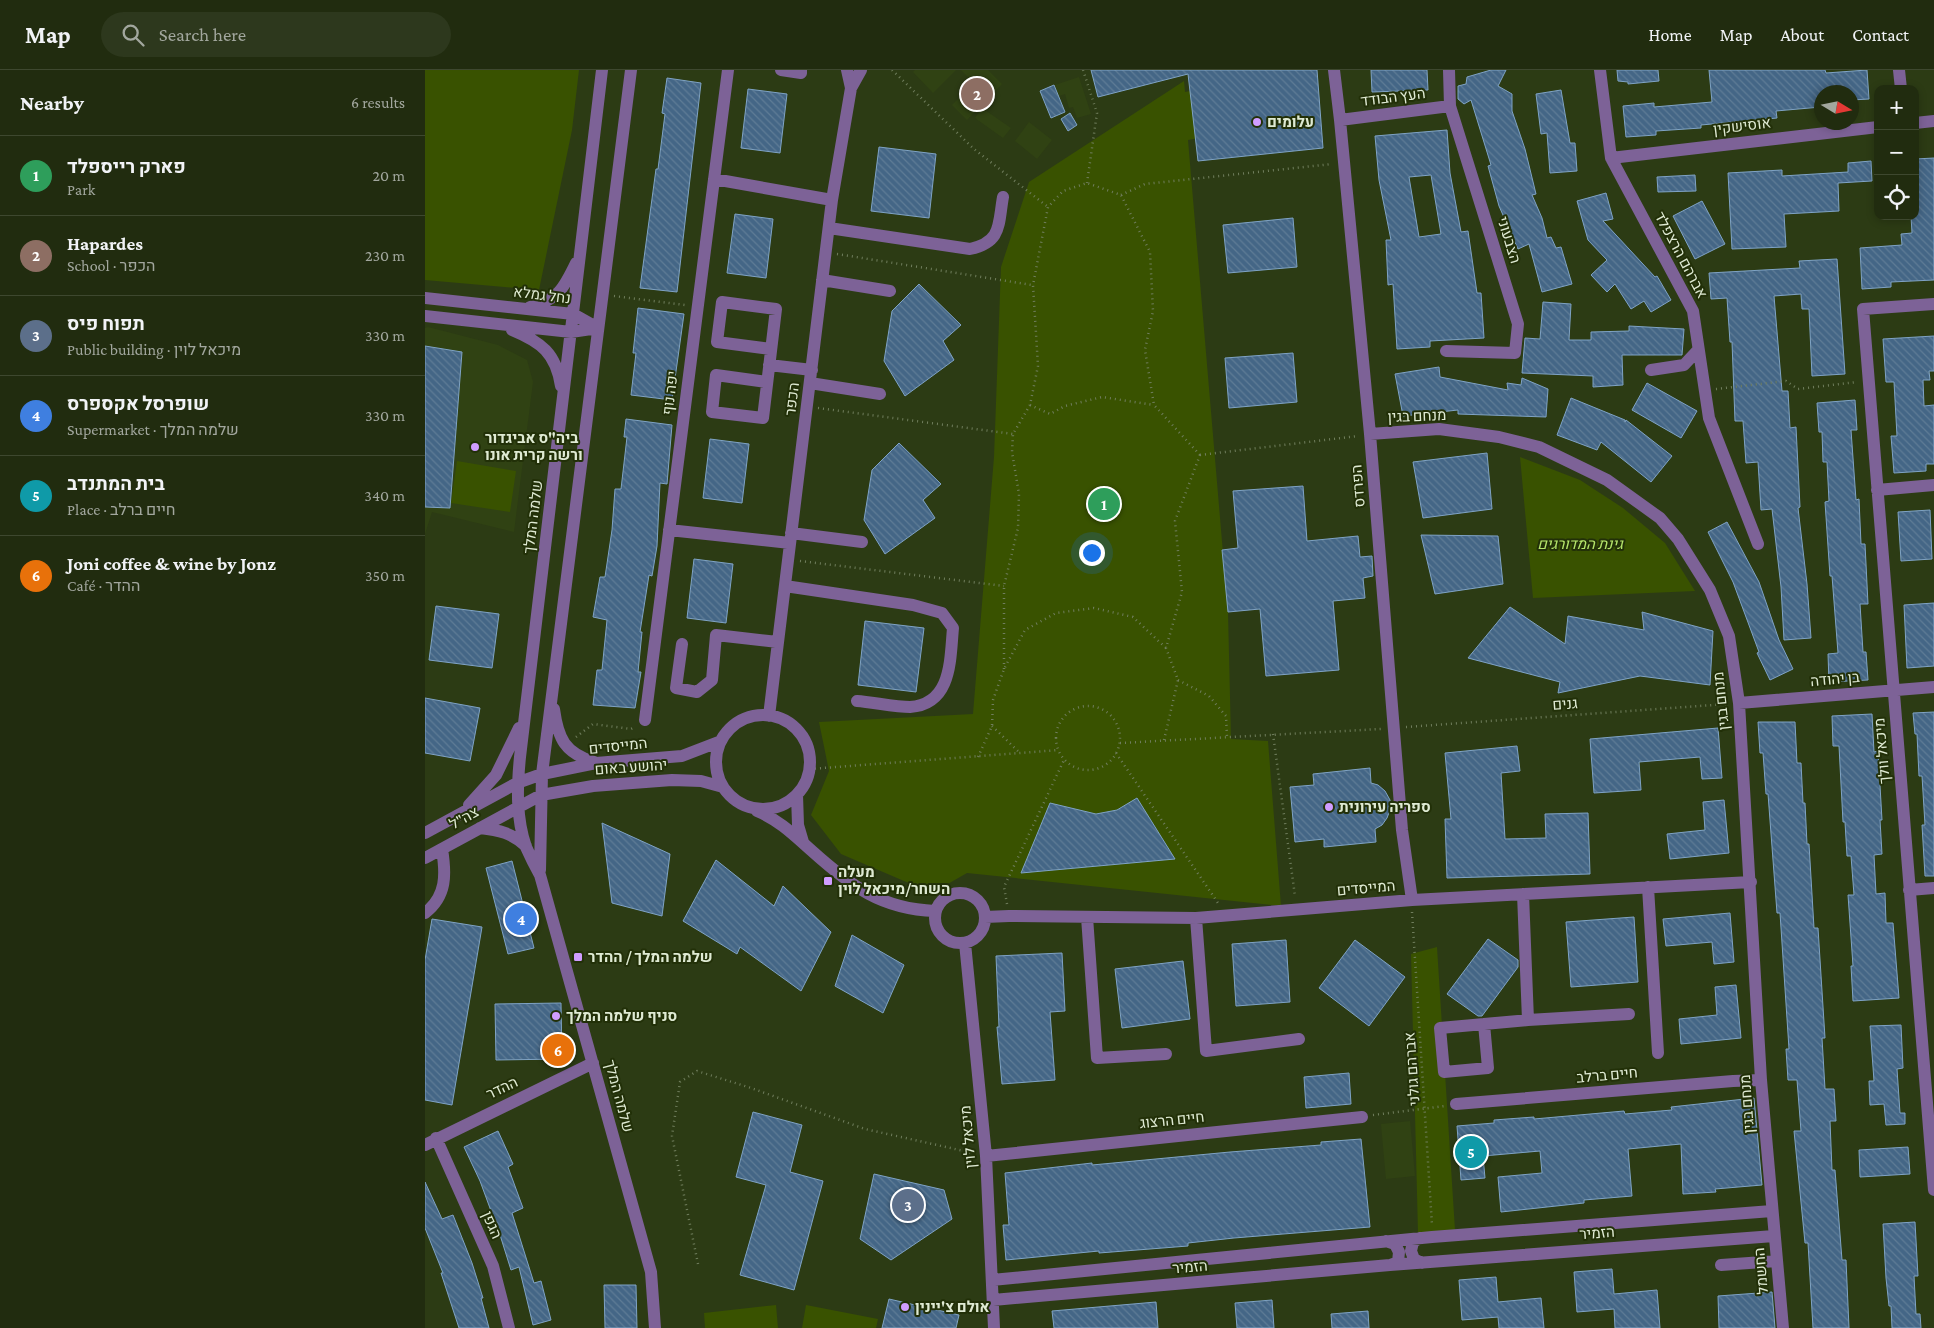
<!DOCTYPE html>
<meta charset="utf-8">
<style>
:root{--surface:#212c0f;--page:#2d381d;--text:#f1f3f6;--muted:#a2a79e;--line:#3e482f;--accent:#8c9099}
body{margin:0;font-family:"Crimson Pro",Heebo,serif;background:var(--page);color:var(--text)}
.controls{position:absolute;right:15px;top:15px;display:grid;overflow:hidden;border-radius:10px;box-shadow:0 2px 8px #0003}
.controls button{width:45px;height:45px;display:grid;place-items:center;padding:0;border:0;border-bottom:1px solid var(--line);background:var(--surface);color:var(--text);font:25px sans-serif}
.compass{position:absolute;left:1389px;top:15px;width:45px;height:45px;border-radius:50%;background:var(--surface);box-shadow:0 2px 8px #0003;rotate:100deg}
.you{position:absolute;left:666px;top:482px;width:18px;height:18px;margin:-12px;border:4px solid #fff;border-radius:50%;background:#1a73e8;box-shadow:0 0 0 8px #1a73e833}
.badge{display:grid;place-items:center;width:32px;height:32px;border-radius:50%;background:var(--accent);color:#fff;font-size:16px;font-weight:700}
.pin{position:absolute;translate:-50% -50%;border:2px solid #fff;box-shadow:0 1px 5px #0006}
.list{margin:0;padding:0;list-style:none}
h2{display:flex;justify-content:space-between;align-items:center;height:65px;margin:0;padding:0 20px;font-size:21px}
h2 small{font-size:16px;font-weight:400;color:var(--muted)}
.list li{display:grid;grid-template-columns:32px 1fr auto;gap:15px;align-items:center;box-sizing:border-box;height:80px;padding:0 20px;border-top:1px solid var(--line)}
.list b{display:block;font-size:19px;white-space:nowrap}
.list p{margin:0;font-size:16px;white-space:nowrap;color:var(--muted)}
.list em{font-size:16px;font-style:normal;color:var(--muted)}
.icon{flex:none;width:28px;height:28px;fill:none;stroke:currentColor;stroke-width:2;stroke-linecap:round;stroke-linejoin:round}
.map{position:relative;flex:none;width:1509px;height:1258px;overflow:hidden}
header{display:flex;align-items:center;gap:30px;box-sizing:border-box;height:70px;padding:0 25px;background:var(--surface);border-bottom:1px solid var(--line)}
header strong{font-size:24px}
nav{display:flex;gap:28px;margin-inline-start:auto;font-size:18px}
.search{width:350px;height:45px;background:var(--page);display:flex;align-items:center;gap:12px;box-sizing:border-box;padding:0 18px;border-radius:28px;color:var(--muted);font-size:19px}
main{display:flex}
aside{flex:1;background:var(--surface)}
.map>svg:first-child{display:block}
</style>
<header>
<strong>Map</strong>
<div class="search"><svg class="icon" aria-label="search" viewBox="0 0 24 24"><circle cx="10" cy="10" r="6"/><path d="M15 15l6 6"/></svg>Search here</div>
<nav><a>Home</a><a>Map</a><a>About</a><a>Contact</a></nav>
</header>
<main>
<aside>
<h2>Nearby<small>6 results</small></h2>
<ul class="list">
<li><span class="badge" style="background:#2e9e5b">1</span><div><b>פארק רייספלד</b><p>Park</p></div><em>20 m</em></li>
<li><span class="badge" style="background:#8d6e63">2</span><div><b>Hapardes</b><p>School · הכפר</p></div><em>230 m</em></li>
<li><span class="badge" style="background:#5c6f8a">3</span><div><b>תפוח פיס</b><p>Public building · מיכאל לוין</p></div><em>330 m</em></li>
<li><span class="badge" style="background:#3f7fe0">4</span><div><b>שופרסל אקספרס</b><p>Supermarket · שלמה המלך</p></div><em>330 m</em></li>
<li><span class="badge" style="background:#0f9aa8">5</span><div><b>בית המתנדב</b><p>Place · חיים ברלב</p></div><em>340 m</em></li>
<li><span class="badge" style="background:#e8710a">6</span><div><b>Joni coffee &amp; wine by Jonz</b><p>Café · ההדר</p></div><em>350 m</em></li>
</ul>
</aside>
<div class="map">
<svg width="1509" height="1258" viewBox="0 0 1509 1258">
<defs>
<pattern id="building-back-hatch" width="6" height="6" patternUnits="userSpaceOnUse" patternTransform="scale(1.25)"><rect width="6" height="6" fill="#446686"/><path d="M-1 5l2 2M0 0l6 6M5-1l2 2" fill="none" stroke="#5f7c96"/></pattern>
</defs>
<rect width="100%" height="100%" fill="#2c3b14"/>
<path fill="#304213" d="M490,0H531L508,23L488,2Z
M536,0H563L577,14L542,50L527,35L549,13Z
M654,7L666,44L652,48L648,37L644,38L640,24L634,26L630,15Z
M557,38L586,58L578,68L550,48Z
M604,52L627,70L612,89L590,71Z
M3,257L73,275L102,290L108,312L89,462L7,442L0,464V258Z
M985,1051L990,1106L961,1109L956,1054Z"/>
<path fill="#395200" d="M0,0H154L147,60L114,220L0,210Z
M759,11L760,22L805,13L807,62L763,70L803,542L806,669L843,671L856,836L542,803L507,823L416,784L386,745L404,701L394,652L548,644L569,387L576,197L604,112Z
M1095,387L1155,410L1198,438L1240,473L1270,521L1108,528Z
M32,391L91,401L85,442L26,433Z
M1012,877L1030,1160L993,1163L986,884Z
M351,1235L353,1258H280L279,1243Z
M381,1235L453,1249L451,1258H377Z"/>
<path fill="url(#building-back-hatch)" stroke="#7fa3c5" fill-rule="evenodd" d="M666,0H892L898,78L773,91L763,4L673,27Z
M946,0H1002L1003,20L947,22Z
M1066,0H1081L1073,16L1087,24V41L1100,79L1111,124L1107,125L1117,148L1122,168L1126,167L1131,178L1136,177L1147,214L1117,222L1104,174L1093,179L1074,136L1063,96L1066,95L1046,30L1039,34L1033,29V16L1041,14L1042,7Z
M1192,0H1233L1234,11L1203,14V12L1193,11Z
M1284,0H1400L1401,3L1442,0L1444,29L1426,30V22H1396V37L1351,41L1352,48L1276,55V58L1231,61V65L1201,67L1198,36L1229,33V37L1287,32Z
M242,8L276,13L252,222L215,218L231,99H233L240,44L237,43Z
M629,15L640,42L626,48L615,21Z
M323,19L362,24L355,83L316,78Z
M1136,20L1145,73H1150L1152,101L1125,103L1122,63L1116,64L1111,24Z
M645,43L652,55L643,61L636,49Z
M1022,60L1025,103L1036,162L1043,161L1052,223H1056L1059,268L1005,271V277L972,279L968,214L963,215L961,170H966L954,110L950,66ZM1006,105L1016,164L994,167L984,107Z
M454,77L511,84L504,148L446,141Z
M1509,88V210L1466,212V217L1437,219L1435,178L1477,175L1476,164L1487,163L1486,146H1490V89Z
M1446,91L1447,111L1413,113L1414,141L1359,144L1361,177L1307,179L1303,103L1357,100V106L1423,102V93Z
M1270,105L1271,121L1233,122L1232,107Z
M1181,123L1188,149L1178,151L1230,207L1232,206L1246,230L1226,242L1219,231L1206,239L1190,214L1182,222L1166,205L1182,190L1163,170L1152,131Z
M1277,131L1300,174L1270,189L1248,146Z
M310,144L348,149L341,208L302,203Z
M868,148L872,197L803,203L798,155Z
M1412,189L1420,304L1387,306L1384,239H1377L1376,224L1349,226L1357,321H1363L1365,358L1371,357L1375,437L1373,438L1382,514L1386,568L1359,570L1356,517L1347,439L1336,440L1333,392L1321,393L1318,351H1310L1307,272H1305L1302,228L1286,229L1284,203L1375,198L1374,191Z
M494,214L536,255L518,271L529,290L480,326L459,291L467,241Z
M1118,232L1146,234L1144,270H1166V262L1204,261V256L1259,259L1257,285H1197L1198,315L1168,317V306L1097,303L1100,268L1115,269Z
M213,238L259,244L247,330L206,325L211,283H208Z
M1509,266V301H1504L1505,310H1498L1499,336L1509,335V394H1501V401L1469,403L1466,366H1472L1469,312H1461L1458,269Z
M0,276L37,282L25,438L0,437Z
M868,283L872,332L804,338L800,288Z
M1014,297L1015,307L1083,320L1082,313L1096,315L1097,308L1123,319L1121,347L1033,344V340L978,346L970,304Z
M1222,313L1272,341L1256,368L1207,340Z
M1146,328L1200,350V352L1201,350L1247,386L1226,412L1176,372L1172,380L1132,365Z
M1430,330L1432,360H1426L1431,430L1434,429L1436,474H1440L1443,534H1435L1438,582H1441L1443,610L1404,612L1403,584L1413,583L1407,506H1405L1400,432L1404,431L1402,392H1398L1397,362H1394L1392,333Z
M201,349L247,355L242,414L235,413L232,476L227,506L224,505L215,562H217L213,602H216L210,638L168,635L172,600H177L182,550L168,547L175,507H180L187,460L190,419H196L202,367H199Z
M285,369L324,374L317,433L278,428Z
M474,373L516,414L498,430L510,448L460,484L439,450L447,400Z
M1062,383L1067,439L998,448L988,392Z
M878,416L882,471L933,466L935,487L947,486L948,506L938,508L940,528L908,531L914,600L841,606L835,539L803,542L797,480L813,478L808,421Z
M1505,440L1507,489L1476,491L1473,442Z
M1302,452L1334,512L1354,570L1368,599L1345,610L1332,583L1334,582L1308,512L1283,462Z
M996,465L1073,466L1078,514L1010,524Z
M269,489L308,494L301,553L262,548Z
M1509,533V596L1482,598L1479,535Z
M11,536L74,544L67,598L4,590Z
M1085,537L1140,574L1143,546L1219,560L1217,542L1288,561L1285,615L1215,606L1133,623L1135,612L1043,588Z
M440,551L499,558L491,622L433,615Z
M0,628L55,638L45,691L0,683Z
M1509,642V806H1500L1497,755H1500L1497,706H1494L1492,664H1490L1488,643Z
M1447,644L1449,682L1453,681L1457,750H1455L1457,784L1449,785L1451,824L1460,823L1461,853H1468L1474,928L1428,931L1426,896H1428L1423,825H1429L1426,786H1422L1420,752H1418L1414,676H1408L1407,646Z
M1333,652H1370L1372,693H1376L1378,733H1380L1382,774H1384L1389,858H1393L1400,968H1397L1400,1019H1409L1411,1051H1405L1407,1100H1410L1417,1190H1421L1424,1258H1388L1383,1173H1380L1369,1061H1376L1372,1010H1363L1361,979H1364L1355,843H1352L1343,724H1341L1338,683H1335Z
M1293,658L1297,708L1277,709L1275,687L1214,692L1216,720L1169,723L1165,669Z
M1092,676L1095,701L1076,703L1080,769L1121,768L1120,744L1163,743L1165,804L1022,808L1020,749H1026L1020,683Z
M945,698L946,713L953,715L960,721L965,730V740L962,748L957,755L950,759L951,772L899,777V769L870,772L865,717L889,715L888,704Z
M712,728L750,789L596,803L625,733L671,744L692,740Z
M1299,730L1304,783L1245,789L1242,764L1280,760L1278,732Z
M177,753L245,784L237,846L187,833Z
M291,790L349,836L358,816L406,862L376,921L315,877L312,884L258,851Z
M87,791L109,878L83,884L61,798Z
M1305,843L1309,892L1289,894L1287,872L1241,876L1238,849Z
M1209,847L1213,912L1146,917L1141,852Z
M7,849L57,857L27,1035L0,1030V890Z
M427,865L479,895L458,943L410,916Z
M1063,869L1093,890V897L1057,946H1053L1022,924Z
M861,870L865,932L811,936L807,874Z
M930,870L980,907L944,956L894,918Z
M637,883L640,941L625,942L630,1010L577,1014L572,957H574L571,886Z
M758,891L765,949L697,958L690,899Z
M1311,915L1316,968L1256,974L1254,949L1292,945L1290,917Z
M136,933L137,989L71,990L70,934Z
M1476,955L1478,998L1472,999L1475,1043H1480V1054L1461,1055L1459,1034L1445,1035L1444,1011H1449L1445,956Z
M924,1003L926,1034L881,1038L879,1007Z
M1329,1028L1337,1115L1290,1119L1291,1122L1258,1124L1256,1074L1203,1079L1207,1126L1159,1130V1133L1076,1142L1073,1107L1117,1103L1115,1081L1058,1086L1060,1108L1036,1110L1032,1056L1069,1053V1050L1109,1047V1049L1199,1041L1200,1044L1247,1040L1246,1037Z
M328,1042L377,1055L365,1102L398,1111L369,1220L315,1205L341,1115L311,1107Z
M73,1061L88,1094L83,1097L98,1138L87,1143L109,1213L116,1211L126,1250L108,1255L94,1197L86,1200L70,1149H69L55,1111L39,1077Z
M936,1069L945,1157L809,1168L763,1173V1176L674,1183V1181L581,1190L578,1155H584L580,1103L667,1093V1095L805,1082L896,1075V1072Z
M1483,1077L1485,1104L1435,1107L1434,1080Z
M449,1104L519,1120L527,1149L466,1190L435,1169Z
M0,1112L17,1149L28,1145L47,1193L58,1228H56L64,1258H34L16,1203H18L0,1158Z
M1490,1152L1493,1206H1489L1491,1244H1495L1496,1258H1467L1466,1236H1464L1461,1208L1458,1154Z
M1187,1199L1189,1224L1232,1220L1235,1258H1190L1189,1239L1152,1242L1149,1202Z
M1071,1207L1073,1232L1116,1228L1119,1258H1074L1073,1247L1037,1250L1034,1210Z
M179,1215H211L212,1258H180Z
M1347,1222L1350,1258H1294L1293,1226Z
M464,1229L534,1245L531,1258H457Z
M847,1230L849,1258H812L810,1233Z
M731,1232L733,1258H629L627,1241Z
M943,1241L944,1258H907L906,1244Z"/>
<g fill="none" stroke-linecap="round" stroke-linejoin="round">
<path stroke="#707e5d" stroke-width="2.5" stroke-dasharray="1 4" stroke-linecap="butt" d="M467,0L549,79L623,137
M658,0L672,43L662,113
M696,125L720,114L907,94
M412,184L607,215
M189,226L260,235
M1291,319L1361,311L1373,319L1432,312
M605,335L625,344L640,336L677,327L729,335
M393,338L588,364
M775,385L933,366
M375,491L579,516
M579,599V516L593,458L594,424L587,382L588,364L605,335L613,296L608,215L623,137L638,121L662,113L696,125L725,182L728,241L720,280L729,335L775,385
M753,610L784,626L801,646L802,667
M631 668a32 32 0 1 1 64 0a32 32 0 1 1-64 0Z
M567,656L595,683
M981,657L1302,634
M848,664L870,826
M151,667L168,654L206,659L210,657
M739,670L753,610L741,578L757,522L750,451L775,385
M695,673L956,659
M691,683L793,833
M553,687L567,656L568,630L579,599L600,560L631,543L669,538L708,547L741,578
M385,699L634,680
M582,834L579,817L639,690
M987,842L1007,1155
M948,1045L1020,1036
M273,1194L247,1066L255,1012L272,1001L326,1018L440,1059L548,1083"/>
<path stroke="#7d6297" stroke-width="12" d="M177,0L95,687C92,717 91,748 101,777C105,786 110,796 115,805L226,1202L230,1258
M356,0L376,3V0
M909,0L915,50L945,364L977,760L987,830
M1175,0L1186,88L1268,241L1284,348L1333,474
M1474,0L1476,19
M426,18L436,0
M915,50L1025,36
M1490,53L1509,51
M1186,88L1453,57
M289,109L407,130
M404,158L545,179C577,172 573,155 578,127
M397,210L465,221
M0,228L148,244L173,258
M1509,234L1438,239L1509,1120
M105,237C133,230 139,218 151,193
M0,246L146,262L173,258
M87,260C116,272 131,283 136,316
M1021,281L1090,283L1093,254L1025,36L1024,0
M344,295L387,300
M1226,300L1259,295L1273,280
M342,312L291,305L287,342L338,348L351,239L297,232L292,272L346,279
M385,313L455,324
M945,364L1014,359L1074,367L1114,377L1182,410L1235,448L1253,469L1285,520L1304,566L1314,633L1336,1010L1358,1258
M1452,420L1509,415
M244,460L365,473
M366,463L437,472
M360,516L488,535L517,543L528,558C525,590 527,634 485,637C470,637 447,632 432,631
M257,574L251,618L272,622L287,610L291,565L353,572
M1314,633L1509,617
M129,639C133,669 140,683 169,692
M291 692a47 47 0 1 1 94 0a47 47 0 1 1-94 0Z
M344,646L407,130L426,18L422,0
M220,650L303,0
M372,725L373,755L378,772
M44,735L71,705L94,658
M332,741C354,750 369,765 387,781C426,816 456,839 510,841
M55,758C74,760 87,763 101,776
M0,763L92,713L117,704L171,693L257,686L296,671
M0,788L116,725L168,716L247,710L276,711L298,717
M115,800L117,704L206,0
M1223,817L1233,983
M1484,820L1509,818
M510 848a25 25 0 1 1 50 0a25 25 0 1 1-50 0Z
M1098,824L1103,950L1204,944
M0,843C22,826 21,804 17,779
M560,847L584,846L771,848L987,830L1326,812
M662,847L672,988L741,984
M771,848L781,981L874,969
M540,873L561,1086L569,1258
M1059,954L1063,998L1019,1002L1015,958L1103,950
M1031,1034L1308,1011L1336,1010
M11,1068L68,1196L84,1258
M0,1075L168,993
M561,1086L937,1047
M995,1168L988,1172L986,1181L989,1189L997,1193
M961,1171L970,1174L974,1182L973,1192L965,1195
M1296,1195L1352,1191
M567,1210L1007,1167L1347,1141
M568,1230L965,1195L1349,1166"/>
</g>
<g fill="#d09dff" stroke="#223008" stroke-width="2">
<circle cx="832" cy="52" r="5"/>
<circle cx="50" cy="377" r="5"/>
<circle cx="904" cy="737" r="5"/>
<rect x="398" y="806" width="10" height="10" rx="2.5"/>
<rect x="148" y="882" width="10" height="10" rx="2.5"/>
<circle cx="131" cy="946" r="5"/>
<circle cx="480" cy="1237" r="5"/>
</g>
<g text-anchor="middle" dominant-baseline="central" stroke-width="4" stroke-linejoin="round" paint-order="stroke">
<g font-size="15" fill="#dfead3" stroke="#223008">
<text transform="translate(968 27) rotate(-7)">העץ הבודד</text>
<text transform="translate(1317 56) rotate(-7)">אוסישקין</text>
<text transform="translate(1084 170) rotate(73)">הצבעוני</text>
<text transform="translate(1256 185) rotate(62)">אברהם הרצפלד</text>
<text transform="translate(117 225) rotate(7)">נחל גמלא</text>
<text transform="translate(245 323) rotate(-83)">יפה נוף</text>
<text transform="translate(367 329) rotate(-83)">הכפר</text>
<text transform="translate(992 346) rotate(-2)">מנחם בגין</text>
<text transform="translate(933 416) rotate(-95)">הפרדס</text>
<text transform="translate(108 447) rotate(-83)">שלמה המלך</text>
<text transform="translate(1410 609) rotate(-5)">בן יהודה</text>
<text transform="translate(1296 631) rotate(-96)">מנחם בגין</text>
<text transform="translate(1140 634) rotate(-4)">גנים</text>
<text transform="translate(193 676) rotate(-6)">המייסדים</text>
<text transform="translate(1457 681) rotate(-95)">מיכאל וולך</text>
<text transform="translate(206 697) rotate(-4)">יהושע באום</text>
<text transform="translate(39 748) rotate(-29)">צה"ל</text>
<text transform="translate(941 818) rotate(-5)">המייסדים</text>
<text transform="translate(987 999) rotate(-94)">אברהם גולני</text>
<text transform="translate(1182 1005) rotate(-5)">חיים ברלב</text>
<text transform="translate(77 1018) rotate(-25)">ההדר</text>
<text transform="translate(194 1026) rotate(75)">שלמה המלך</text>
<text transform="translate(1322 1034) rotate(-94)">מנחם בגין</text>
<text transform="translate(747 1050) rotate(-6)">חיים הרצוג</text>
<text transform="translate(543 1067) rotate(-95)">מיכאל לוין</text>
<text transform="translate(67 1155) rotate(66)">הגפן</text>
<text transform="translate(1172 1163) rotate(-4)">הזמיר</text>
<text transform="translate(765 1197) rotate(-5)">הזמיר</text>
<text transform="translate(1336 1201) rotate(-95)">החשמל</text>
</g>
<g font-size="15" font-weight="bold" fill="#dfead3" stroke="#223008" text-anchor="start">
<text x="842" y="52">עלומים</text>
<text x="60" y="368">ביה"ס אביגדור<tspan x="60" dy="17">ורשה קרית אונו</tspan></text>
<text x="914" y="737">ספריה עירונית</text>
<text x="413" y="802">מעלה<tspan x="413" dy="17">השחר/מיכאל לוין</tspan></text>
<text x="163" y="887">שלמה המלך / ההדר</text>
<text x="141" y="946">סניף שלמה המלך</text>
<text x="490" y="1237">אולם צ'יינין</text>
</g>
<g font-size="15" font-style="italic" fill="#b5e56a" stroke="#223008">
<text x="1155" y="474">גינת המדורגים</text>
</g>
</g>
</svg>
<div class="controls">
<button>+</button>
<button>−</button>
<button><svg class="icon" aria-label="locate" viewBox="0 0 24 24"><circle cx="12" cy="12" r="6"/><path d="M12 2v4M12 18v4M2 12h4M18 12h4"/></svg></button>
</div>
<svg class="compass" viewBox="-18 -18 36 36"><path d="M0-13l5 13h-10z" fill="#e53935"/><path d="M0 13l5-13h-10z" fill="#a2a79e"/></svg>
<div class="you"></div>
<div class="pin badge" style="left:679px;top:434px;background:#2e9e5b">1</div>
<div class="pin badge" style="left:552px;top:24px;background:#8d6e63">2</div>
<div class="pin badge" style="left:483px;top:1135px;background:#5c6f8a">3</div>
<div class="pin badge" style="left:96px;top:849px;background:#3f7fe0">4</div>
<div class="pin badge" style="left:1046px;top:1082px;background:#0f9aa8">5</div>
<div class="pin badge" style="left:133px;top:980px;background:#e8710a">6</div>
</div>
</main>
